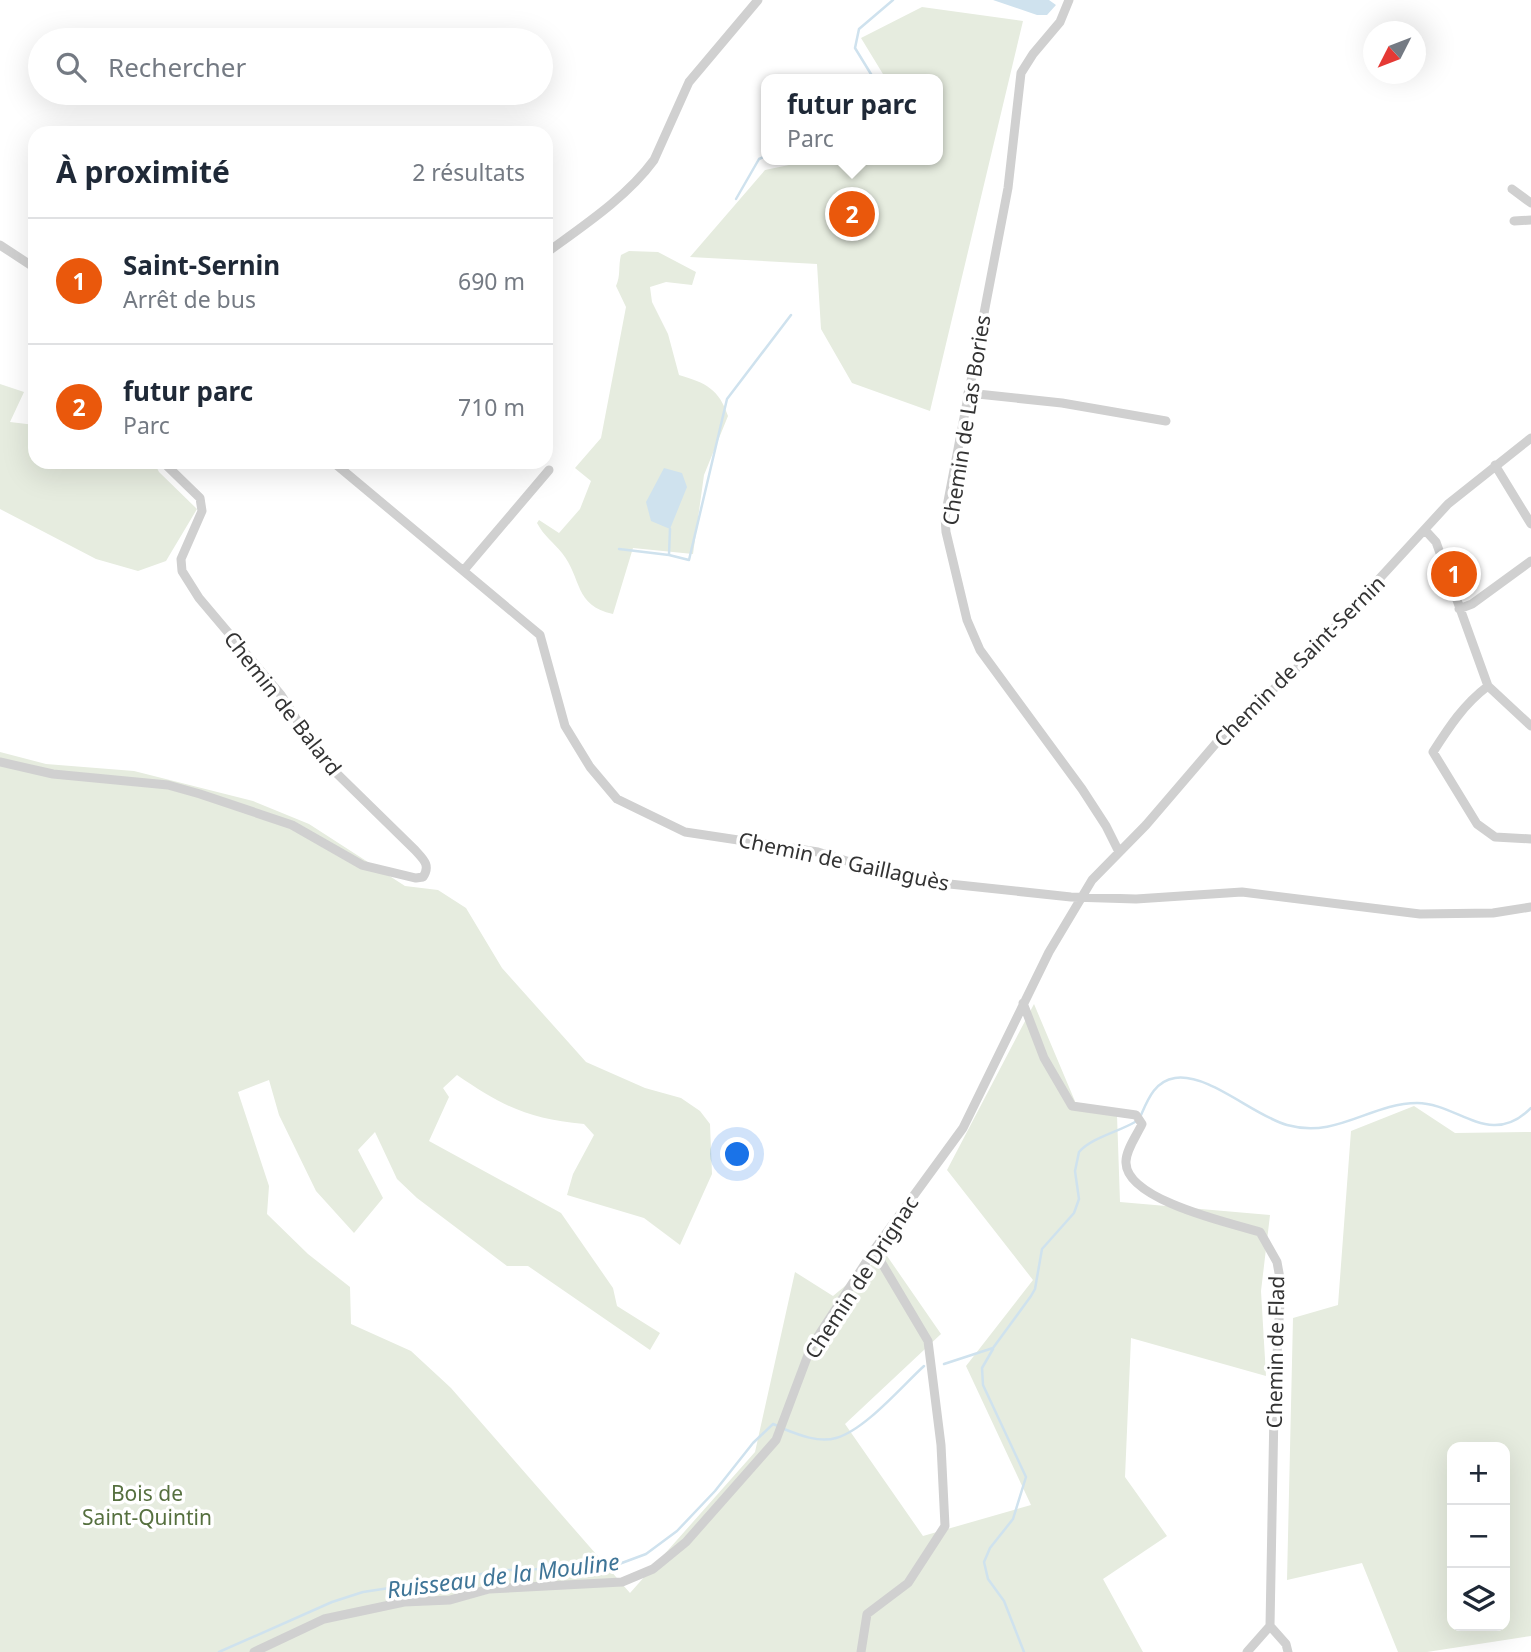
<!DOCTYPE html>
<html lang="fr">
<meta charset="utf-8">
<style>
:root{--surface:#fff;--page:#f2f2f3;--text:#1f2937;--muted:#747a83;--line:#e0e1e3;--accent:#ea580c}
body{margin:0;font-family:"Noto Sans",sans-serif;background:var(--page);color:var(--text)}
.controls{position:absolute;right:21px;bottom:21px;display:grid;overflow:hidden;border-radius:14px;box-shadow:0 7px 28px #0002}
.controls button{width:63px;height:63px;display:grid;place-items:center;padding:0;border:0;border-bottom:2px solid var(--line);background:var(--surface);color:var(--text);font:35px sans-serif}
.compass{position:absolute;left:1363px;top:21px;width:63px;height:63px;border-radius:50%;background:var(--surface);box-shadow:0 7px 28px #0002;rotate:228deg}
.you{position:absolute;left:738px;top:1155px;width:24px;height:24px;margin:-18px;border:5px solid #fff;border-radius:50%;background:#1a73e8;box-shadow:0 0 0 10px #1a73e833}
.badge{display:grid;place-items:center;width:46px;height:46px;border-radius:50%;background:var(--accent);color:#fff;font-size:23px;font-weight:700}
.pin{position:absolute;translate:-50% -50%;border:4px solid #fff;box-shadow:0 2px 7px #0006}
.popup{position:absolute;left:761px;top:74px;width:182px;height:91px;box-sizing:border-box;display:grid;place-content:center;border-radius:14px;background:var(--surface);filter:drop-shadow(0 2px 5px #0005);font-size:23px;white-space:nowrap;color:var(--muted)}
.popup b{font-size:26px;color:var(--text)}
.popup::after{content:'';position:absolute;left:50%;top:100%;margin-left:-14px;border:14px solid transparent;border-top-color:var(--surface)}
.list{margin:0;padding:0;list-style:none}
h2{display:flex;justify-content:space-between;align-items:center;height:91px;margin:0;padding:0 28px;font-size:30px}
h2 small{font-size:23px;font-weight:400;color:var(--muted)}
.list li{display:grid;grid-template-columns:46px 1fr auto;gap:21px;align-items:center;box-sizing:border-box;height:126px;padding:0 28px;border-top:2px solid var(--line)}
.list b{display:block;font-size:26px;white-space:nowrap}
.list p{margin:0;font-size:23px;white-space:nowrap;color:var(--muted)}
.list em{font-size:23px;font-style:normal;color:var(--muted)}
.icon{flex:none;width:38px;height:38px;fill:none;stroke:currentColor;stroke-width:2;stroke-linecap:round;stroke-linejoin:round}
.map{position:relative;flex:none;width:1531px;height:1652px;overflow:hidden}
.search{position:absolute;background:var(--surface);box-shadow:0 7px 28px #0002;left:28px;top:28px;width:525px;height:77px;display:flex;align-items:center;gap:18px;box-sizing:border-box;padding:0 24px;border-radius:38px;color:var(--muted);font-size:26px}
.panel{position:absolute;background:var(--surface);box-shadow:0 7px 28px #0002;left:28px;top:126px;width:525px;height:343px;border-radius:21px}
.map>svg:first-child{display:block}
</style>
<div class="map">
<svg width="1531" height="1652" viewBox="0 0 1531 1652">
<rect width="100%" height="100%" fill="#fff"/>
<path fill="#e6ecdf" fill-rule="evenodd" d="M922,7L1023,21L930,411L852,383L821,329L817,264L690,257L765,170L813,160H938V79H886L861,38Z
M629,251L658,252L696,272L692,285L666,282L650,287L652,302L668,334L679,375C706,383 719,389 728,416L704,475L693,554L633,548L613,614C574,606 582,578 562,553C553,542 544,536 537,523L539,520L559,533L580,509L591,481L575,468L601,438L626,307L616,286C621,275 618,267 621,255Z
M0,384L24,392L10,422L35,425V462H154L159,472L197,509L166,561L138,571L96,559L0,509Z
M0,752L46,764L134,771L253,801L309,824L405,886L438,890L466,908L502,968L586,1062L645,1088L681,1098L700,1111L710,1124L712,1174L680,1245L644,1218L567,1195L573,1174L594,1135L584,1124C529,1119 502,1106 457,1075L443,1088L449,1097L429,1141L561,1213L613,1288L617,1306L660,1333L650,1350L528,1266H507L417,1198L397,1179L375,1132L358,1150L383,1198L354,1233L316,1191L279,1115L269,1080L238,1092L269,1186L267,1214L308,1254L350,1287L351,1324L411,1351L451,1388L630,1593L755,1452L795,1272L833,1296L885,1253L941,1334L845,1424L923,1536L1031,1505L966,1366L1033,1280L947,1170L1034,1004L1077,1106L1117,1115L1120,1202L1270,1215L1261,1291L1266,1376L1131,1338L1125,1477L1167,1536L1103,1579L1143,1652H0Z
M1414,1106L1455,1133L1531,1132V1636L1427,1652H1398L1362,1563L1287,1580L1293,1318L1338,1305L1351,1131ZM1505,1447V1626H1452V1447Z"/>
<path fill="#cfe2ee" d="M993,0H1049L1056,5L1047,15H1037Z
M664,468L682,473L687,487L670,529L651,521L646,502Z"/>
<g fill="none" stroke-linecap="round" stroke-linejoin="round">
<path stroke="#cfe2ee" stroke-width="2.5" d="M874,79L855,48L859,29L893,0
M736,199L759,159L766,156
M619,549L669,555L670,529
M669,555L689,560L727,399L791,315
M1141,1115C1148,1099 1155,1081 1175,1078C1209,1073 1254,1116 1287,1125C1337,1139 1371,1103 1417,1103C1458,1103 1490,1149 1531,1108
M993,1349L982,1368L983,1385L1026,1477L1013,1519L990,1548L984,1562L988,1579L1004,1601L1024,1652
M944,1364L993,1348L1031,1296L1035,1289L1042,1249L1074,1213L1079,1199L1075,1171L1079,1152C1091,1138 1118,1132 1135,1122
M784,1429C799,1435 819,1443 836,1438C865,1430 902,1386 924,1366
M219,1652L332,1602L363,1592L508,1570L611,1567L646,1554L677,1531L715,1491L753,1443L773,1424L778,1426"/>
<path stroke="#d0d0d0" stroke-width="9" d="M1069,0L1060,22L1033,54L1021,73L1008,188L945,517L946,532L967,620L980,650L1082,789L1106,826L1119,852
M1512,189L1531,203
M1514,221L1531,220
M0,245L35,268
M546,253C583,226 627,197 654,160L689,82L758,0
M968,393L1062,403L1166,421
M333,462L540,635L565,726L590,767L617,799L685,832L818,852L882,872L940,883L1071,897L1136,899L1242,892L1420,914L1493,913L1531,907
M1495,465L1531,524
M1425,530L1436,542L1488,686L1531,726
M464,570L549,470
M1459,609L1472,604L1531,561
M1488,686C1464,704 1449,727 1433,752L1477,824L1495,837L1531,839
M0,762L53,774L168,785L200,794L292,825L362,865L416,878L423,877C431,865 423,859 415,850L321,758L281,695L199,598L182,571L181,559L202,511L200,498L163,462
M1023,1003L1044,1058L1072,1106L1136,1115L1142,1124C1137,1135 1125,1151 1126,1163C1127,1200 1229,1223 1260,1232L1277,1262L1281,1284L1274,1410L1270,1626L1286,1644L1288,1652
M254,1652L324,1619L404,1602L450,1600L489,1589L622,1582L653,1569L686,1542L776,1440L811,1347L874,1250L963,1128L1049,952L1092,880L1146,825L1224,734L1299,666L1448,504L1531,438
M861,1652L867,1614L908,1583L945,1526L941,1445L928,1341L874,1250
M1247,1652L1270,1626"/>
</g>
<g text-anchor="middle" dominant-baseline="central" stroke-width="7" stroke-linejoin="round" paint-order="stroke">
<g font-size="21" fill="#333" stroke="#fff">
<text transform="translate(966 420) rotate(-81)">Chemin de Las Bories</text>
<text transform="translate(1299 661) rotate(-45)">Chemin de Saint-Sernin</text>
<text transform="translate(283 703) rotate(52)">Chemin de Balard</text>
<text transform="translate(844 861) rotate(12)">Chemin de Gaillaguès</text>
<text transform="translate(861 1277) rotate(-57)">Chemin de Drignac</text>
<text transform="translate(1275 1352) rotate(-89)">Chemin de Flad</text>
</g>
<g font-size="21" fill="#56703f" stroke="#fff">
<text x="147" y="1493">Bois de<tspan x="147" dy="24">Saint-Quintin</tspan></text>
</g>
<g font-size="23" font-style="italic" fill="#3f7597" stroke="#fff">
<text transform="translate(503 1575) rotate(-7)">Ruisseau de la Mouline</text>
</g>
</g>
</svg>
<div class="controls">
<button>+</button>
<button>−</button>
<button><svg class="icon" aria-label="layers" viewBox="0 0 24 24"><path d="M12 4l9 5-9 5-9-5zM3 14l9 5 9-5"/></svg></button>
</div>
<svg class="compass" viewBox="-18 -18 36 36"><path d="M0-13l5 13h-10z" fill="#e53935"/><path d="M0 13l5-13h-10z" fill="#747a83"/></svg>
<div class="you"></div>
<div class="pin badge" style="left:1454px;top:574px">1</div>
<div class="pin badge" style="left:852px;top:214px">2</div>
<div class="popup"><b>futur parc</b>Parc</div>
<div class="search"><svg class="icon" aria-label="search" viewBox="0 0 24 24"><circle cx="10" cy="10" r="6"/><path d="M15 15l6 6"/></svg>Rechercher</div>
<section class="panel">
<h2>À proximité<small>2 résultats</small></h2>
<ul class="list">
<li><span class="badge">1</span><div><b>Saint-Sernin</b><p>Arrêt de bus</p></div><em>690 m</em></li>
<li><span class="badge">2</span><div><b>futur parc</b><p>Parc</p></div><em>710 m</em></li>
</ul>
</section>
</div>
